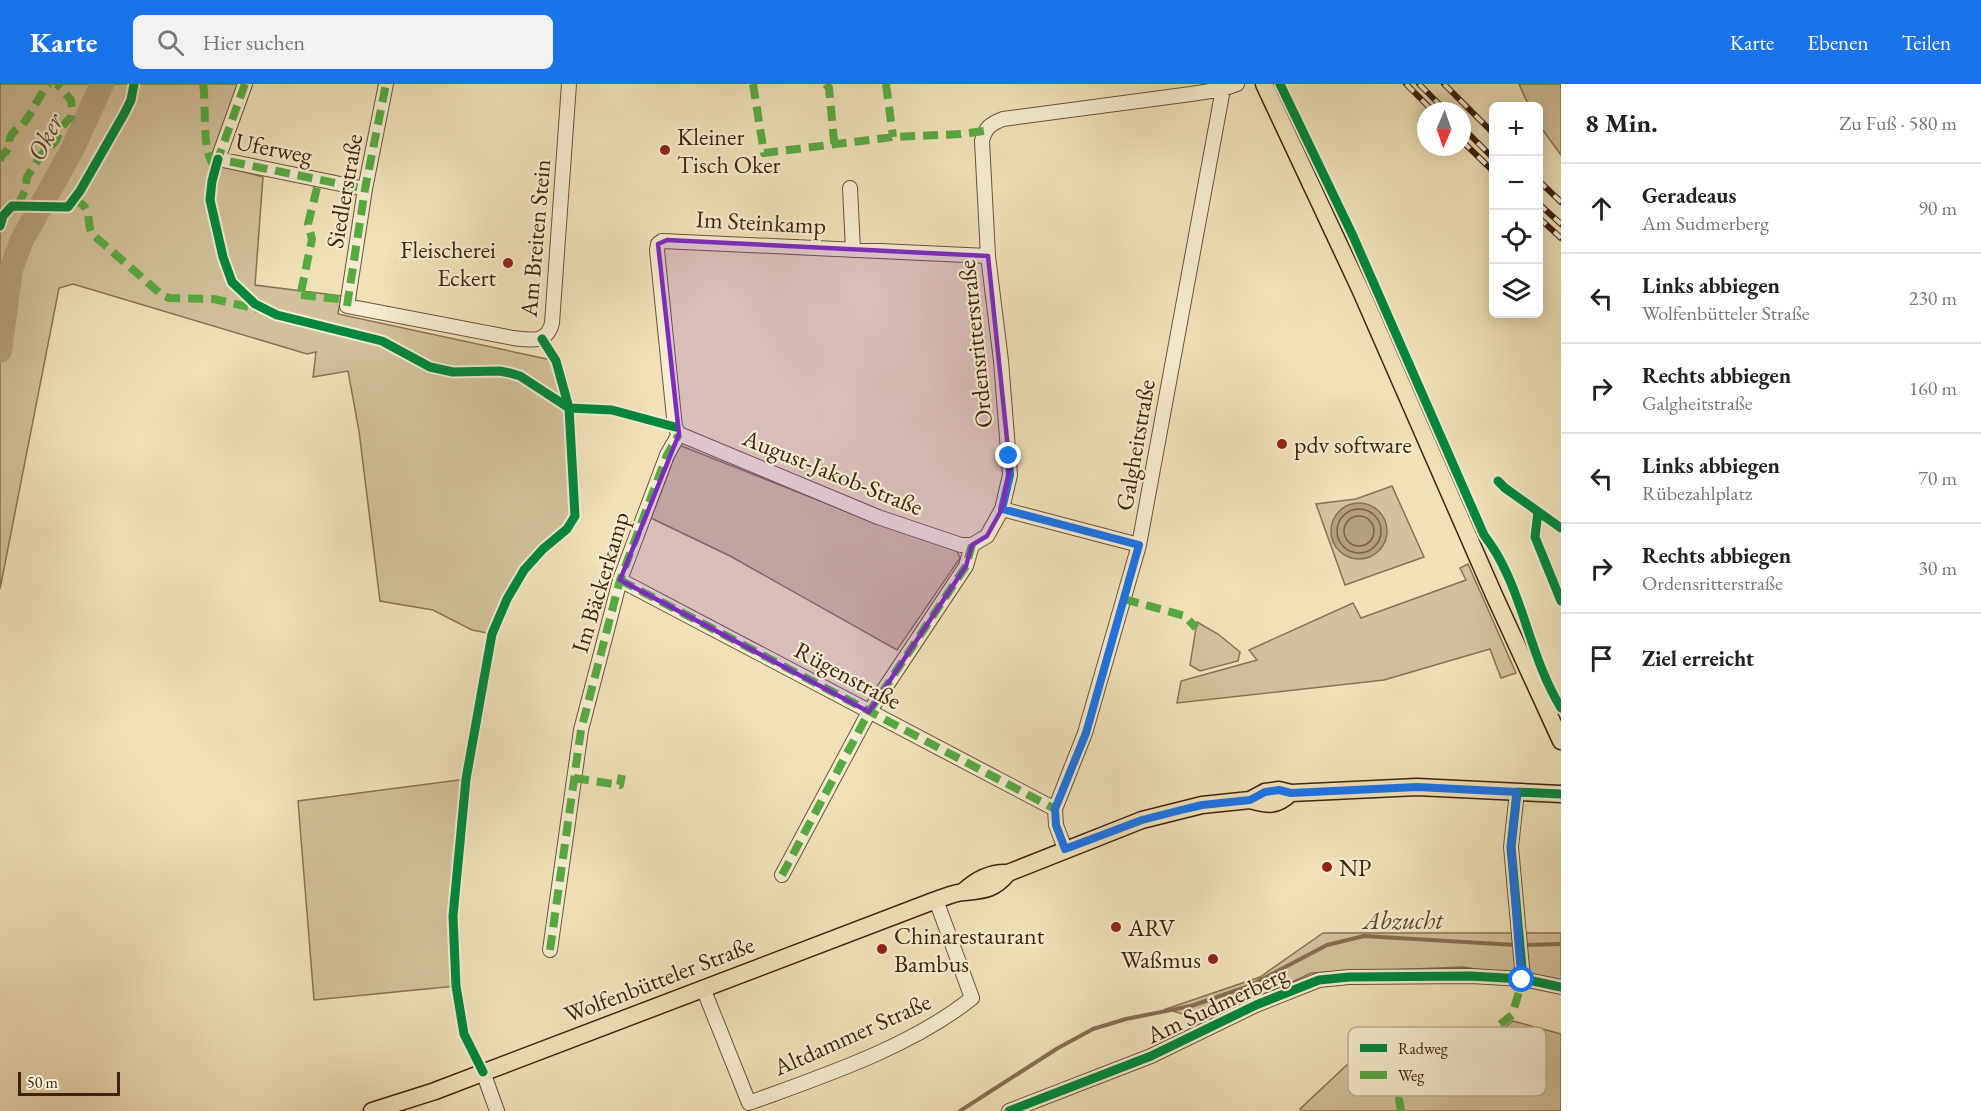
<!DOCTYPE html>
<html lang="de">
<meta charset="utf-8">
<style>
:root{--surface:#fff;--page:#f2f2f2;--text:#222;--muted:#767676;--line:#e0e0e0;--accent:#1a73e8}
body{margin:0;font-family:"EB Garamond",serif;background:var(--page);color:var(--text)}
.controls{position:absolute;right:18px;top:18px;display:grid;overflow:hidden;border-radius:9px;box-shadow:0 3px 15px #0003}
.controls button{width:54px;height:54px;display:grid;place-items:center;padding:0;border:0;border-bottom:2px solid var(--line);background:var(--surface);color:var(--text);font:30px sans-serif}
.compass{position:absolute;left:1417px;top:18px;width:54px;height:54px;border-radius:50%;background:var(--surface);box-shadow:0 3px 15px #0003;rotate:182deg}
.scale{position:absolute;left:18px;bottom:15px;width:102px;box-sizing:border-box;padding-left:6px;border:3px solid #40220d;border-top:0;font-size:16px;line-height:21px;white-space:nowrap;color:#40220d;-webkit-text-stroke:4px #f5ecd1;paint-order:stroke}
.stop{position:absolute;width:18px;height:18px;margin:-14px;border:4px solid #1a73e8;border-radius:50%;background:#fff}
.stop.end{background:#1a73e8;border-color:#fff;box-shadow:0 2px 6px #0008}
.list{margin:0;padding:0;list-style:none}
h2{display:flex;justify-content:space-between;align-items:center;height:78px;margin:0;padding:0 24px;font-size:26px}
h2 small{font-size:20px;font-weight:400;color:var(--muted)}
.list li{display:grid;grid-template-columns:39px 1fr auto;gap:18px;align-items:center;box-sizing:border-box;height:90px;padding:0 24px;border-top:2px solid var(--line)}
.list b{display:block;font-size:22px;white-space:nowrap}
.list p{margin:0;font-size:20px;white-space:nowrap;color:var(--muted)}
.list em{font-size:20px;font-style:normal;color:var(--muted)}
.icon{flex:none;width:33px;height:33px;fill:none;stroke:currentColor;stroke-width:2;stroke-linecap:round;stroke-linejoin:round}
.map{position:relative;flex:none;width:1561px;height:1027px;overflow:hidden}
header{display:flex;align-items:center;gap:36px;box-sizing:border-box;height:84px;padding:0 30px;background:var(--accent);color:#fff}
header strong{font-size:28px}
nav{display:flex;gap:33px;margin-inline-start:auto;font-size:21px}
.search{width:420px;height:54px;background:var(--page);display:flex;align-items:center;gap:15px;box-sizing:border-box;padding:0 21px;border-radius:9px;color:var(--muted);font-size:22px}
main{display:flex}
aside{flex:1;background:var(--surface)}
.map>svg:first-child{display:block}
</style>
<header>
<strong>Karte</strong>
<div class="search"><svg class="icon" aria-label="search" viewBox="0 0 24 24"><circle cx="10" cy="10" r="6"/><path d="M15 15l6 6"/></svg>Hier suchen</div>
<nav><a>Karte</a><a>Ebenen</a><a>Teilen</a></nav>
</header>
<main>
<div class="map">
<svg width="1561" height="1027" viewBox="0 0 1561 1027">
<rect width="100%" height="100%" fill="#f0e1b8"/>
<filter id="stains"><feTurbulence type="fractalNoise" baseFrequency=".00333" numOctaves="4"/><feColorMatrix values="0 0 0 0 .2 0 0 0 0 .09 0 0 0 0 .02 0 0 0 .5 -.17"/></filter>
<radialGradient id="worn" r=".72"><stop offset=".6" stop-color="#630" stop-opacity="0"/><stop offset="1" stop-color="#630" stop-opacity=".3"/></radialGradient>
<path fill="#d2c19b" stroke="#897254" stroke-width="1.5" d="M0,0H241L212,79L263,93L255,201L341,212L338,230L556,277L569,324L575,432C565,447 554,453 542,466C518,490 505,519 492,550L472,546L433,526L380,517L359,347L348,287L313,293L316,268L307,270L73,200L59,204L0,505Z
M1519,0H1561V71L1539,41L1538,22H1529Z
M679,361L876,439L950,463L957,467L960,474L897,566L730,472L651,434Z
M1392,402L1424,473L1345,501L1316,420L1356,415Z
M1468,480L1516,589L1501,594L1490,565L1384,596L1177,619L1181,597L1257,576L1249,566L1353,519L1361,534L1466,496L1460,484Z
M1197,538L1218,550L1240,568L1238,577L1200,587L1190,581Z
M466,695L453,832L456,902L314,916L298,717Z
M1323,849H1561V898L1463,883L1311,889L1209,938L1166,925L1260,893Z
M1513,937L1561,950V1027H1303L1300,1025L1350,978L1482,961Z"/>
<path fill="#b4a07e" stroke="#866e51" stroke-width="1.5" d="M1331 447a28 28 0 1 1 56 0a28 28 0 1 1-56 0Z"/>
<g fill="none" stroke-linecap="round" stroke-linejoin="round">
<path stroke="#7a6146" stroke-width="1.5" d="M1337 447a22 22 0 1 1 44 0a22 22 0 1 1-44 0Z
M1344 447a15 15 0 1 1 30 0a15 15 0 1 1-30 0Z"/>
<path stroke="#866e51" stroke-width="4" d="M1523,861L1561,860
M960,1027L1058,964L1093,945L1126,935L1191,922L1249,902L1327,861L1364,852L1515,861"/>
<path stroke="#b4a07e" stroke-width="24" d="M0,267L11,185L22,156L73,64L102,0"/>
<g stroke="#6c5238" stroke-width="16">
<path id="minor" d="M245,0L218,75L365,105
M386,0L365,105L347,222L513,254C530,256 547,260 552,239L569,0
M850,104L853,166
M679,350L675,343L657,166L658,160L662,157L988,172
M679,350L878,433L961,461H972
M1002,425L1139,461
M620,496L1055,725
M1517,708L1511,763L1523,895L1561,903
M1065,765L1056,741L1055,725L1085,649L1139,461L1223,5
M782,791L869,628L966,482L972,461L987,452L1002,425L1010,391L1001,277L988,172L982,57C985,44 990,40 1003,35L1191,10L1223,5L1237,0
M550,866L581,646L620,496L667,371L679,350
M703,904L749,1019C823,992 911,963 972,914L936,816
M483,988L497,1027
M1009,1027L1151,972L1256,921L1319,896L1349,893L1471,892L1523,895"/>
</g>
<g stroke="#40220d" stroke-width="19">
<path id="major" d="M1264,0L1360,205L1494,511L1561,657
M1250,716C1268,721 1276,723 1291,709
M964,807C977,795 991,788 1008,789L1142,736L1202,721L1250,716L1265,708L1279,706L1291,709L1417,703L1561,710
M372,1027L435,1007L936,816C945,813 956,808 965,808C985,806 995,805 1008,789"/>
</g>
<use href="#minor" stroke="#f5ecd1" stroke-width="14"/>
<use href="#major" stroke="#f0e1b8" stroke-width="16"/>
<g stroke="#40220d" stroke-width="6">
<path id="rail" d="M1406,0L1433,27
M1419,0L1446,27
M1444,0L1494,50
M1462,43L1494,75
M1462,57L1494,88
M1538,96L1561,118
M1538,119L1561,140
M1538,133L1561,154"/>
</g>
<use href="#rail" stroke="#f5ecd1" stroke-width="4" stroke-dasharray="11" stroke-linecap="butt"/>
<path stroke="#56aa41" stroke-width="8" stroke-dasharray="15 8" stroke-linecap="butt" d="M203,0C207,20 200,70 216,83
M245,0L218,75L365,105
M753,0L764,69L893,53L961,50L984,47
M826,0L829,4L835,67
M886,0L893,53
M0,77L1,72C17,59 5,60 12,50C15,46 20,43 23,40C33,28 38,12 49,0
M74,116C93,124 86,132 91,149L162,211L169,214L214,215L257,225
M18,121L25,107L27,93L41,71L55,58L64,40L71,33L72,24L71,16L57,0
M301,208L312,155L308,140L319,96
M301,211L348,216
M347,222L365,105L386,0
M620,496L1055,725
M1124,515L1185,532L1196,544
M574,694L620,701L622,691
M782,791L869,628L966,482L972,461
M550,866L581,646L620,496L667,371L679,350
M1401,1027L1399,1015L1446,983L1512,931L1523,895"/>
<g stroke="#f5ecd1" stroke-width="13">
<path id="cycleway" d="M1280,0L1353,152L1484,451C1489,458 1495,466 1499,474C1525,521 1532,577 1561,624
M218,75L212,97L210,116L223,173L232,198L255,220L277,231L382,257L430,283L453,288L500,287L510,289L520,292L569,324L612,326L675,343
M0,142L3,132L12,122L68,123L80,107L124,30L131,16L134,0
M1498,397L1505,404L1561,444
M1538,428L1535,453L1561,517
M1561,710L1517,708L1511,763L1523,895L1561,903
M483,988L464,950L456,902L453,832L466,695L492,550L507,515L524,486L543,465L567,445L575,432L569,324L556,277L542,255
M1009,1027L1151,972L1256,921L1319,896L1349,893L1471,892L1523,895"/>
</g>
<use href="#cycleway" stroke="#00873e" stroke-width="9"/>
</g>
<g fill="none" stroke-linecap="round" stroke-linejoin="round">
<path stroke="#1a73e8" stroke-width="8" d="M1009,372L1010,391L1002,425L1139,461L1086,649L1055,725L1056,741L1065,765L1142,736L1181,726L1202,721L1250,716L1265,708L1279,706L1291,709L1417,703L1517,708L1511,763L1520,879L1522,896"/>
</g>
<path fill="#7b2cbf" fill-opacity="0.2" stroke="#7b2cbf" stroke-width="4.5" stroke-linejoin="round" d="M667,156L988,172L1010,384L1002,425L987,452L972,461L966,482L869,628L620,496L679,350L658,160Z"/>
<g fill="#8f2418" stroke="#f5ecd1" stroke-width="2">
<circle cx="665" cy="66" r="6"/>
<circle cx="508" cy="179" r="6"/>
<circle cx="1282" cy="360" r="6"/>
<circle cx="1327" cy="783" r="6"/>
<circle cx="1116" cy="843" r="6"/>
<circle cx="882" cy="865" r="6"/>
<circle cx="1213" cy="875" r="6"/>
</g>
<g text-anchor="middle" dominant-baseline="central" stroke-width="4.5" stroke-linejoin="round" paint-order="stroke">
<g font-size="24" fill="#40220d" stroke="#f5ecd1" text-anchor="start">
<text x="677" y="52">Kleiner<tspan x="677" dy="28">Tisch Oker</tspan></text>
<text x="496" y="165" text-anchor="end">Fleischerei<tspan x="496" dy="28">Eckert</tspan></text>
<text x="1294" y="360">pdv software</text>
<text x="1339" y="783">NP</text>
<text x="1128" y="843">ARV</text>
<text x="894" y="851">Chinarestaurant<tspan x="894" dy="28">Bambus</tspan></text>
<text x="1201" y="875" text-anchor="end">Waßmus</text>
</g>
<g font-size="24" fill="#40220d" stroke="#f5ecd1">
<text transform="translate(274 64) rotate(11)">Uferweg</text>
<text transform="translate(344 107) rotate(-80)">Siedlerstraße</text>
<text transform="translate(761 138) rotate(3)">Im Steinkamp</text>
<text transform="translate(535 154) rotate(-85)">Am Breiten Stein</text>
<text transform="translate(975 260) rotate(-96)">Ordensritterstraße</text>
<text transform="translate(1135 361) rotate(-80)">Galgheitstraße</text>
<text transform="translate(833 388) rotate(22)">August-Jakob-Straße</text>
<text transform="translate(600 498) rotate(-73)">Im Bäckerkamp</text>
<text transform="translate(848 591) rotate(28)">Rügenstraße</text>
<text transform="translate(659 895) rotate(-21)">Wolfenbütteler Straße</text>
<text transform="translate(1217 920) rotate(-25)">Am Sudmerberg</text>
<text transform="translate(852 950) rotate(-24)">Altdammer Straße</text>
</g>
<g font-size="26" font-style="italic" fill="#63482f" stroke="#f5ecd1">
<text transform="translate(45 53) rotate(-63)">Oker</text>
<text x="1403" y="836">Abzucht</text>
</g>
</g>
<rect x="1348" y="943" width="198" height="69" rx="9" fill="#f5ecd1" stroke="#bfaf96" stroke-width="1.5"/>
<rect x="1360" y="960" width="27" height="8" fill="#00873e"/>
<rect x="1360" y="987" width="27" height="8" fill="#56aa41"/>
<g font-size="16" fill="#40220d">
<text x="1398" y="970">Radweg</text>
<text x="1398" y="997">Weg</text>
</g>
<rect width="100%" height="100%" filter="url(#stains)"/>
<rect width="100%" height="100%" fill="url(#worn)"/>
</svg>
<div class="controls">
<button>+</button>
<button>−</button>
<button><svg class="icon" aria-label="locate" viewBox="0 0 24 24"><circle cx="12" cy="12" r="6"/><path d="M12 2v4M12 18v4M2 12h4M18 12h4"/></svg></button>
<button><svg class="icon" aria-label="layers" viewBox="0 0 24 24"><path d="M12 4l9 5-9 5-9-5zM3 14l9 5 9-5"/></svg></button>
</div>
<svg class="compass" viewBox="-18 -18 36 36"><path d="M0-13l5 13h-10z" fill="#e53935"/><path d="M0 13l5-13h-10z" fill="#767676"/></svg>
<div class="scale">50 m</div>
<div class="stop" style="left:1522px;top:896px"></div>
<div class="stop end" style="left:1009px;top:372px"></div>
</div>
<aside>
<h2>8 Min.<small>Zu Fuß · 580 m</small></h2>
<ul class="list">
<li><svg class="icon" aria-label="ahead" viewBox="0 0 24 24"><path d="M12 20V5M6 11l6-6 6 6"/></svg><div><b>Geradeaus</b><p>Am Sudmerberg</p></div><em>90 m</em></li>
<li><svg class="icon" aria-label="left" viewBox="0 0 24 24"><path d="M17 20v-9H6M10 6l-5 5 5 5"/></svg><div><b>Links abbiegen</b><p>Wolfenbütteler Straße</p></div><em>230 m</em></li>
<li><svg class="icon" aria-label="right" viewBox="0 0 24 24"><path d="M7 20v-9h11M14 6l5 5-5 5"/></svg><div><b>Rechts abbiegen</b><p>Galgheitstraße</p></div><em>160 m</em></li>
<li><svg class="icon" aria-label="left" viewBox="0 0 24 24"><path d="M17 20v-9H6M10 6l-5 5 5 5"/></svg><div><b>Links abbiegen</b><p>Rübezahlplatz</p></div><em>70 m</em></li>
<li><svg class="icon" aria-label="right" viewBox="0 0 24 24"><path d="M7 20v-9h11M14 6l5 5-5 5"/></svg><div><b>Rechts abbiegen</b><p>Ordensritterstraße</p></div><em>30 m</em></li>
<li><svg class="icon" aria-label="arrive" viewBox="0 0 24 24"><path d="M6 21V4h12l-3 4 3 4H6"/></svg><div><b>Ziel erreicht</b></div></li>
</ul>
</aside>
</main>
